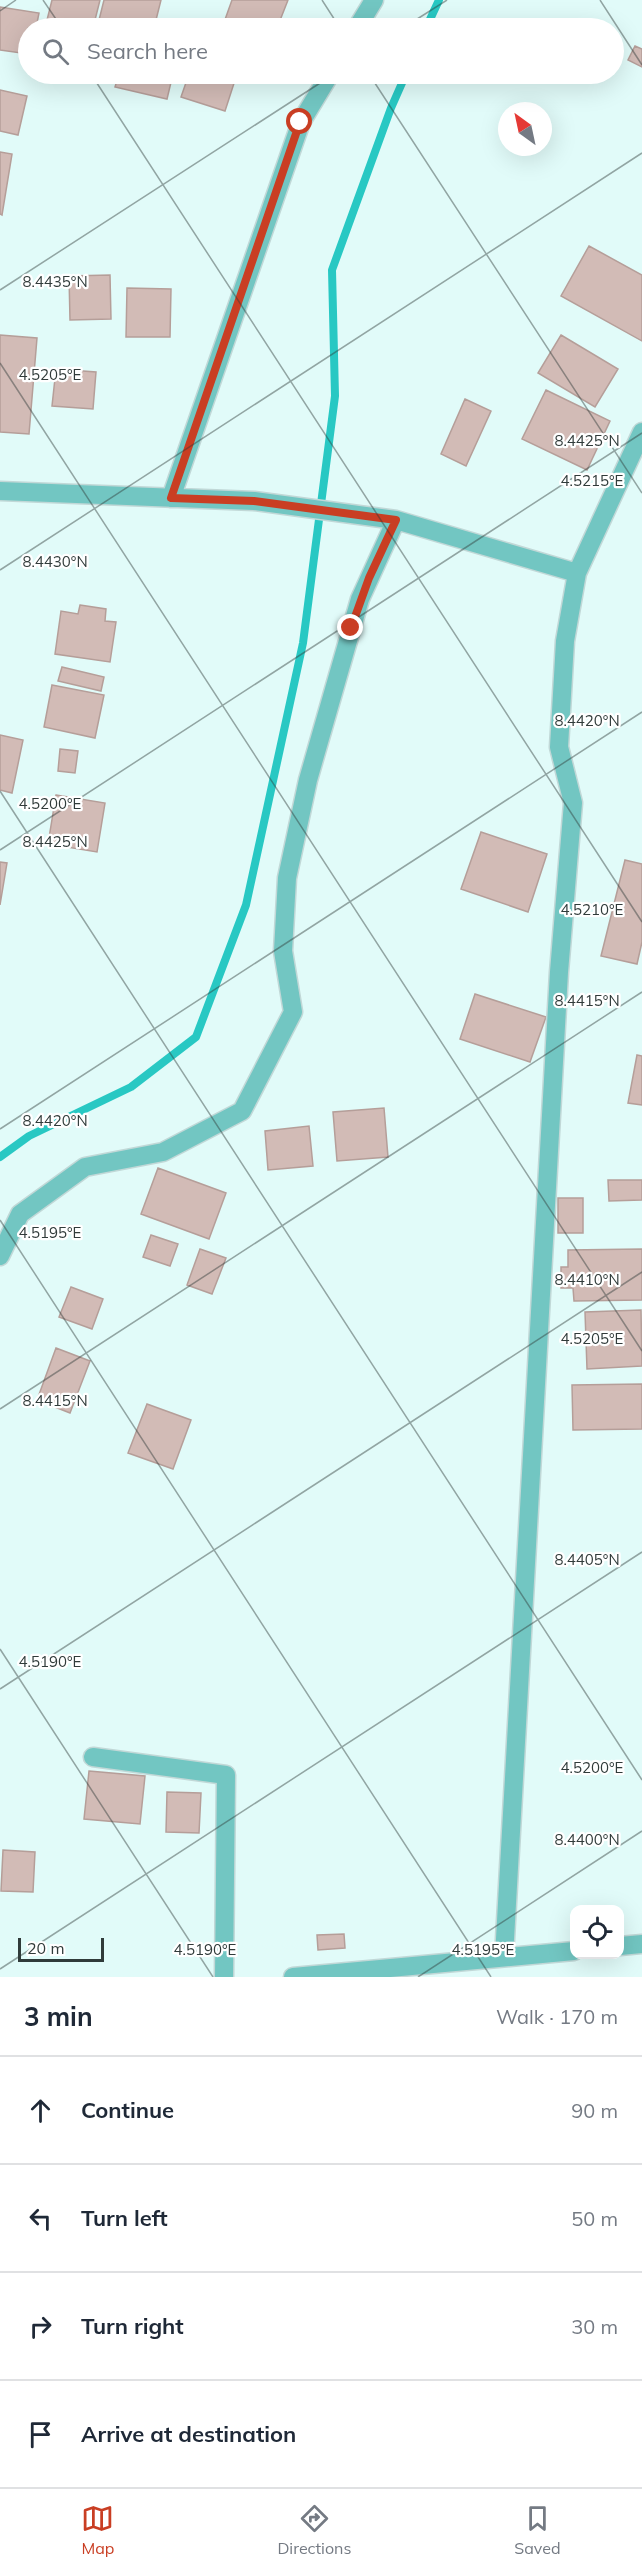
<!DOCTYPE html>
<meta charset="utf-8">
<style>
:root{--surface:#fff;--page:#f2f2f3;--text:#1f2937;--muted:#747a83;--line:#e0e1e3;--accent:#c93e23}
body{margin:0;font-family:Mulish,sans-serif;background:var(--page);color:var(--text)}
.controls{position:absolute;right:18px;bottom:18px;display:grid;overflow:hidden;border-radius:12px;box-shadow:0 6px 24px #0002}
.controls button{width:54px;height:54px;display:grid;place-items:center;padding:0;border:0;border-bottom:2px solid var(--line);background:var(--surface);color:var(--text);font:30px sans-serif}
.compass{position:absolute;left:498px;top:102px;width:54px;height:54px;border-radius:50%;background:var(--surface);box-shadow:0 6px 24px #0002;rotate:327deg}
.scale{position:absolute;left:18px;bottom:15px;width:86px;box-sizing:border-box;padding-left:6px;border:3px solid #303b3a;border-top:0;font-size:16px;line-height:21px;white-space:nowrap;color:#303b3a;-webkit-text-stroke:4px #fff;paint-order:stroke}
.stop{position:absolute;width:18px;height:18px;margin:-14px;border:4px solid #c93e23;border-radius:50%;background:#fff}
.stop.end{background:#c93e23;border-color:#fff;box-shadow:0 2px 6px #0008}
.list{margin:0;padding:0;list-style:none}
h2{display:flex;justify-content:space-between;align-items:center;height:78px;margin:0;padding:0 24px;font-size:26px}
h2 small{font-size:20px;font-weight:400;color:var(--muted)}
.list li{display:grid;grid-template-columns:39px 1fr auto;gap:18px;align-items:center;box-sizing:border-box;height:108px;padding:0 24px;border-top:2px solid var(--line)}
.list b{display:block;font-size:22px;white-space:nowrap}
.list em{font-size:20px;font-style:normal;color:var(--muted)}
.icon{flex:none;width:33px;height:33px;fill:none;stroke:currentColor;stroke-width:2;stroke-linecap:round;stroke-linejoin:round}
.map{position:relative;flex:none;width:642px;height:1977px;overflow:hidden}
.search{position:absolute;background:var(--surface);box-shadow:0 6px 24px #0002;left:18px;right:18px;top:18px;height:66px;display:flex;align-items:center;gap:15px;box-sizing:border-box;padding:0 21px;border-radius:33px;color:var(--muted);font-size:22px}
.sheet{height:510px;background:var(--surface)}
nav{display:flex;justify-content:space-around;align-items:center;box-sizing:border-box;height:84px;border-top:2px solid var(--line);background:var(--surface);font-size:16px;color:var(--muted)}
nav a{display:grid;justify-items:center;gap:3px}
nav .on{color:var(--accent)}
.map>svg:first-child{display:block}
</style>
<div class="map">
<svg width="642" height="1977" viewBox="0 0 642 1977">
<rect width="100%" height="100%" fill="#e1fbf9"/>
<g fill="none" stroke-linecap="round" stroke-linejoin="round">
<path stroke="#28c8c3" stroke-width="8" d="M426,28L439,0
M0,1157L29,1136L131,1087L196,1037L246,905L303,643L335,396L332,270L391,108L406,74"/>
</g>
<path fill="#d2bbb6" stroke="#b59e99" stroke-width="1.5" d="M52,0H100L93,28H45Z
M104,0H161L154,28H97Z
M232,0H288L277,28H222Z
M0,7L39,13L36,28H28V54L0,50Z
M635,46L642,49V67L628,60Z
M119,74H173L167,99L115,87Z
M189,74H237L225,111L181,97Z
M0,90L27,96L18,135L0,131Z
M0,152L12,154L2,215L0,214Z
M589,246L642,275V341L561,296Z
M110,275L111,319L70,320L69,276Z
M127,288L171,289L170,337H126Z
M0,335L37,338L29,434L0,432Z
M561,335L618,369L595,407L538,373Z
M56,369L96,372L93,409L52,406Z
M546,390L610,421L587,470L522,439Z
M465,399L491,411L466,466L441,454Z
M80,605L106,609L105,621L116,622L110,662L55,654L61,611L78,614Z
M62,667L104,677L101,691L58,681Z
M52,685L104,695L95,738L44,727Z
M0,735L23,740L12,793L0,790Z
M60,749L78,751L75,773L58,771Z
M56,795L105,803L97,852L48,844Z
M481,832L547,854L528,912L461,889Z
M625,860L642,864V942L637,964L601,956Z
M0,862L7,863L0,905Z
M475,994L546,1017L530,1062L460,1039Z
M637,1055L642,1056V1105L628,1103Z
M384,1108L388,1157L337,1161L333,1112Z
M309,1126L313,1166L268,1170L265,1131Z
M158,1168L226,1193L209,1239L141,1214Z
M608,1180H642V1200L609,1201Z
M558,1198H583V1233H558Z
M151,1235L178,1244L170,1266L143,1257Z
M200,1249L226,1258L212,1294L187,1285Z
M642,1249V1300L574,1301L573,1288H561V1267H568V1250Z
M71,1287L103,1299L92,1329L59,1317Z
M641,1310L642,1366L587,1369L585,1312Z
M56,1348L90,1361L70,1413L37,1400Z
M642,1384V1429L573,1430L572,1385Z
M147,1404L191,1420L173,1469L128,1453Z
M89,1771L145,1776L140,1824L84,1819Z
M167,1792L201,1793L199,1833L166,1832Z
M3,1850L35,1852L33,1892L1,1891Z
M344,1934L345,1948L318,1950L317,1935Z"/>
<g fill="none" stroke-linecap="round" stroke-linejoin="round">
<g stroke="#c1d8d7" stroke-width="21">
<path id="minor" d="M357,28L374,0
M0,491L254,501L396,520L577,573
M171,498L301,122L330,74
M0,1256L20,1214L85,1167L163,1152L242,1111L293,1012L283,951L287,878L308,780L360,599L396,520
M93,1757L226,1775L224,1977
M620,1946L642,1944
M504,1957L559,972L573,803L559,747L565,641L577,573L642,432
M293,1977L574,1951"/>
</g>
<use href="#minor" stroke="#72c6c2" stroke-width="18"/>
</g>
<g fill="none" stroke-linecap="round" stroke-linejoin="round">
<path stroke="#c93e23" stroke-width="8" d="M300,122L171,498L254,501L396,520L369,578L351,628"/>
</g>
<path fill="none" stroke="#303b3a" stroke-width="1.5" stroke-opacity="0.45" d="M43,0L62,28M322,0L340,28M600,0L642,65M0,11L16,0M403,28L447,0M91,74L642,922M369,74L642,493M0,290L334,74M0,363L642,1351M0,570L642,153M0,791L642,1780M0,850L642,433M0,1129L642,712M0,1220L491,1977M0,1409L642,992M0,1649L213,1977M0,1689L642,1272M0,1969L642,1552M418,1977L642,1831"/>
<g font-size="15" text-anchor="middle" fill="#303b3a" stroke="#fff" stroke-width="4.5" stroke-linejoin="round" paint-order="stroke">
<text x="55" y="287">8.4435°N</text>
<text x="50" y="380">4.5205°E</text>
<text x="587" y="446">8.4425°N</text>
<text x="592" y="486">4.5215°E</text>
<text x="55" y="567">8.4430°N</text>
<text x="587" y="726">8.4420°N</text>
<text x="50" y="809">4.5200°E</text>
<text x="55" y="847">8.4425°N</text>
<text x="592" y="915">4.5210°E</text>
<text x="587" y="1006">8.4415°N</text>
<text x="55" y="1126">8.4420°N</text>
<text x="50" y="1238">4.5195°E</text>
<text x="587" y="1285">8.4410°N</text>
<text x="592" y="1344">4.5205°E</text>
<text x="55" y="1406">8.4415°N</text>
<text x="587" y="1565">8.4405°N</text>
<text x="50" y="1667">4.5190°E</text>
<text x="592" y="1773">4.5200°E</text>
<text x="587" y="1845">8.4400°N</text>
<text x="205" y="1955">4.5190°E</text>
<text x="483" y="1955">4.5195°E</text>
</g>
</svg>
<div class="controls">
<button><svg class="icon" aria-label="locate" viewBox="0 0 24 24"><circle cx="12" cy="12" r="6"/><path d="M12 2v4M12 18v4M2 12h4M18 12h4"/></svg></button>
</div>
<svg class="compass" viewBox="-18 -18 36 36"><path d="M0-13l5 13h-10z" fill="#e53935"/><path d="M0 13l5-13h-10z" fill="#747a83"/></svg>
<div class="scale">20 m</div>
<div class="stop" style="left:300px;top:122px"></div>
<div class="stop end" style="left:351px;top:628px"></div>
<div class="search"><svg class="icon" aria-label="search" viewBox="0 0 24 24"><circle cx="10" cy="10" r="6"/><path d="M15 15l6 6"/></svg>Search here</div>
</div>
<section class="sheet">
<h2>3 min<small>Walk · 170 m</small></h2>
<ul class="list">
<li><svg class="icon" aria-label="ahead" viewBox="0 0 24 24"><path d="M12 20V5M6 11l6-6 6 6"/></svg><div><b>Continue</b></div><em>90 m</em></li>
<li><svg class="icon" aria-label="left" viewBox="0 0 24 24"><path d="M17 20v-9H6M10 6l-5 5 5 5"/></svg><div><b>Turn left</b></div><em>50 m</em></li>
<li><svg class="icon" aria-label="right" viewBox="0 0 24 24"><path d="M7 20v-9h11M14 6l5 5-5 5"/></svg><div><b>Turn right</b></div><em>30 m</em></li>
<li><svg class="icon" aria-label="arrive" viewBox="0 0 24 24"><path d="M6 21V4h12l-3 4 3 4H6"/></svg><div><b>Arrive at destination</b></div></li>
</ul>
</section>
<nav>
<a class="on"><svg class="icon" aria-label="map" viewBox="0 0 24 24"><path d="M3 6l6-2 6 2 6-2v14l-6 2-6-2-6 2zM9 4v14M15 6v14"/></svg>Map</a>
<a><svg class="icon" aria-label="directions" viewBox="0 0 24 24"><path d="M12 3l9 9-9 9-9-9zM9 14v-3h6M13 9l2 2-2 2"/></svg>Directions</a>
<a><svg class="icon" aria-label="saved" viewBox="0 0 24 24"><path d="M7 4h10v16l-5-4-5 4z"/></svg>Saved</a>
</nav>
